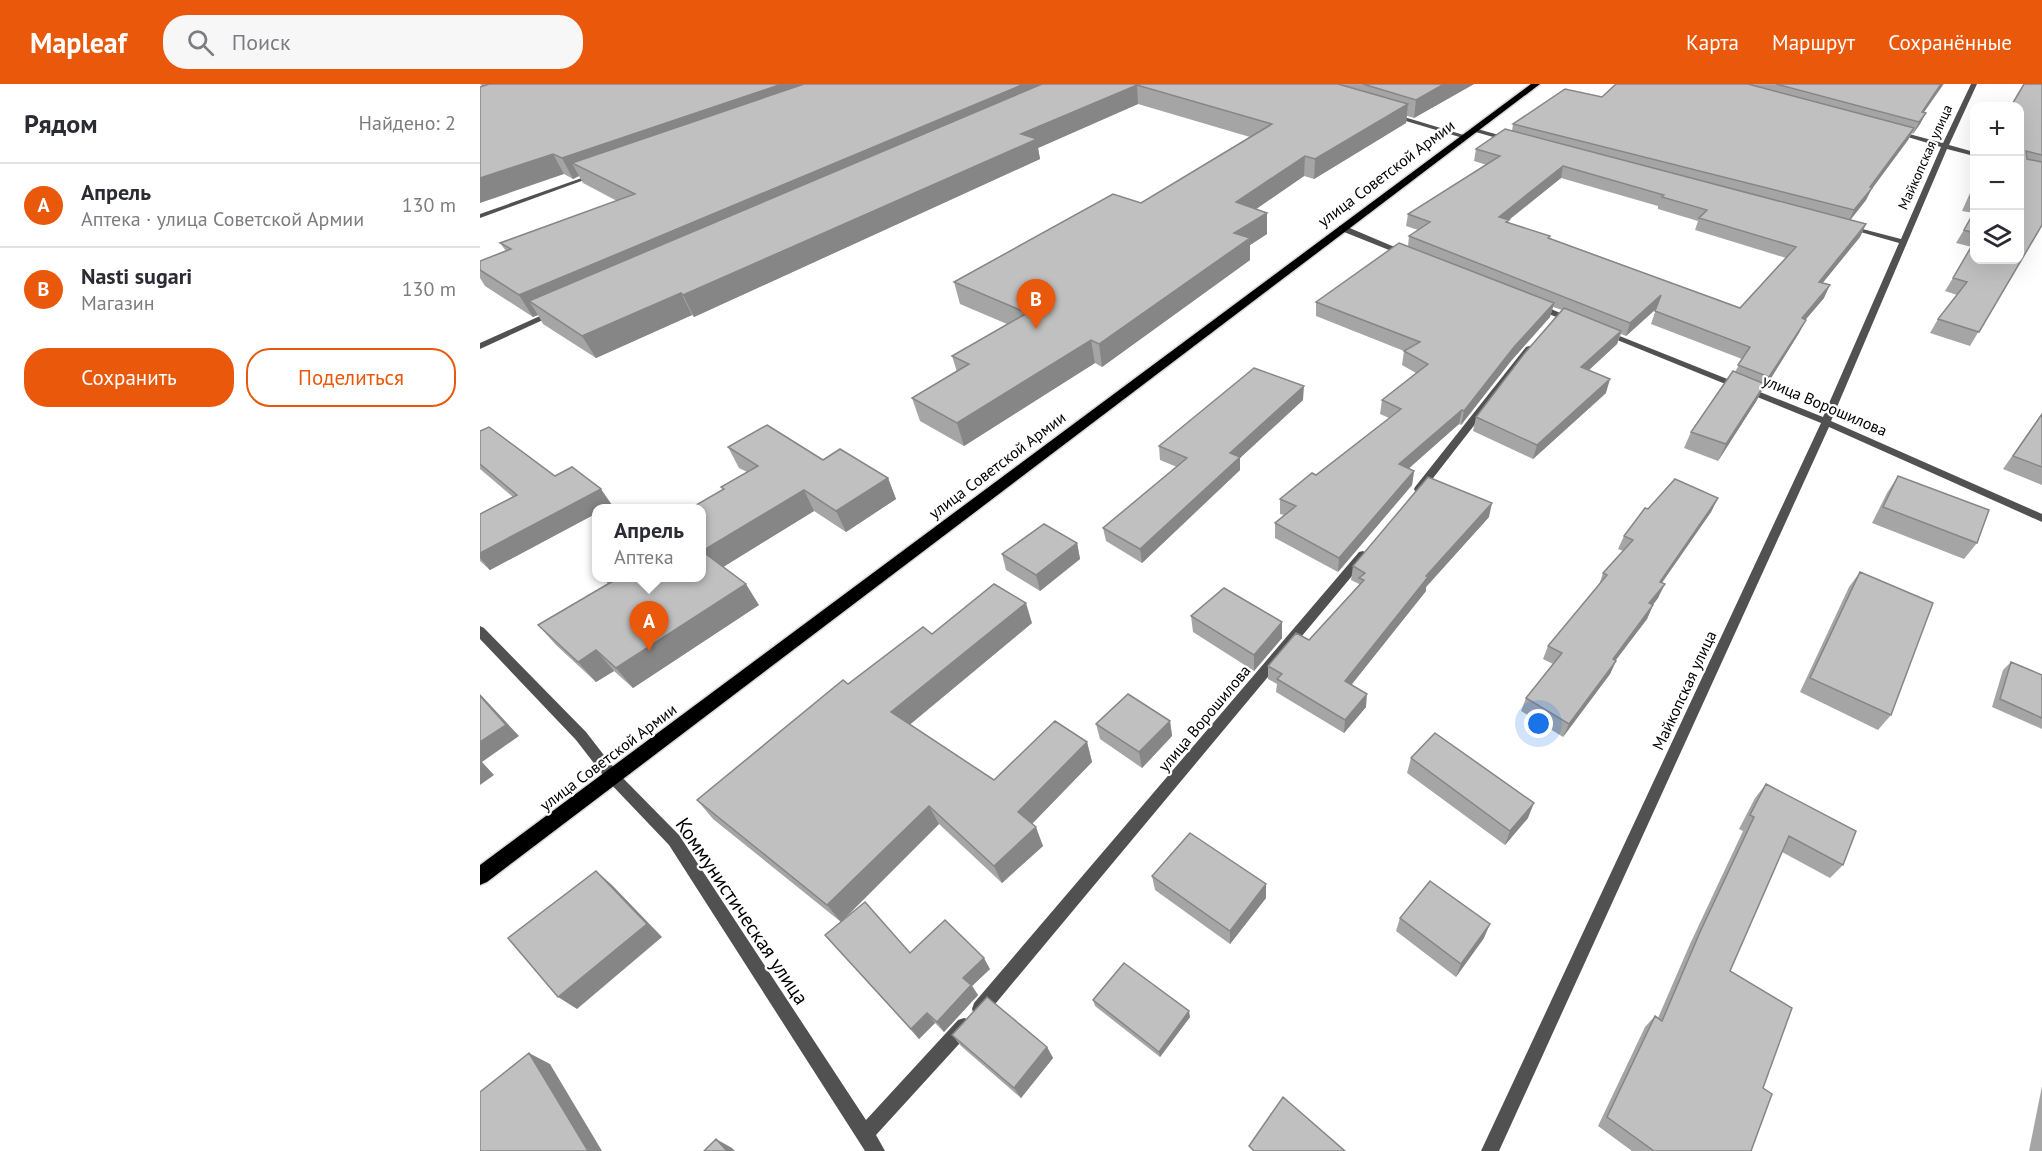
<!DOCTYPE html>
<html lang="ru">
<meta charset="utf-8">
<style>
:root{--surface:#fff;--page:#f7f7f7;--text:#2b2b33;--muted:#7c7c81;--line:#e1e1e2;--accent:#ea580c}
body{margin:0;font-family:"PT Sans",sans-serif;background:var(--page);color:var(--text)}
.controls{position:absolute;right:18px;top:18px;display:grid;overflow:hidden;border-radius:12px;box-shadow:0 6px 24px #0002}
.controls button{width:54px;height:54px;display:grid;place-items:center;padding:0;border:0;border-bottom:2px solid var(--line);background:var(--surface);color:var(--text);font:30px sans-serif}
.you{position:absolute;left:1059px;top:640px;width:21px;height:21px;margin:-15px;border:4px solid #fff;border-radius:50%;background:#1a73e8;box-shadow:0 0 0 9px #1a73e833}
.badge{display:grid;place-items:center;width:39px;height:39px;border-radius:50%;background:var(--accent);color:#fff;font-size:20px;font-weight:700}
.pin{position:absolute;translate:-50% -50px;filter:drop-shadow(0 2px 3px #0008)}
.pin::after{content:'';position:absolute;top:32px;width:21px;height:18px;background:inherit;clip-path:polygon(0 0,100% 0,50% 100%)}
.popup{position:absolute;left:112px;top:420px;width:114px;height:78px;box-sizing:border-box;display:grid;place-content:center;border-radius:12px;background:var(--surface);filter:drop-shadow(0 2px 4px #0005);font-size:20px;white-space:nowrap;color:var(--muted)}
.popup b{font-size:22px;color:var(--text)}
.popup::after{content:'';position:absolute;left:50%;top:100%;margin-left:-12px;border:12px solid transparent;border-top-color:var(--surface)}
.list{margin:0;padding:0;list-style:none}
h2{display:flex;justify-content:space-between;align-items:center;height:78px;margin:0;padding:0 24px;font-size:26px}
h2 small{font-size:20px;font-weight:400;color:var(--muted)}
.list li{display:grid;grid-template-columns:39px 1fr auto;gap:18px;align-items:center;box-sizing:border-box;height:84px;padding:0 24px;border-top:2px solid var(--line)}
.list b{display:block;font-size:22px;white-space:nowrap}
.list p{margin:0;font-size:20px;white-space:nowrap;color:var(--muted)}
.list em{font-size:20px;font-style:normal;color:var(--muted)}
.actions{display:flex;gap:12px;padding:18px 24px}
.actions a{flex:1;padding:14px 0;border:2px solid var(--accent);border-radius:24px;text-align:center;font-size:21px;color:var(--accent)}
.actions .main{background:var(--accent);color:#fff}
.icon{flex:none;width:33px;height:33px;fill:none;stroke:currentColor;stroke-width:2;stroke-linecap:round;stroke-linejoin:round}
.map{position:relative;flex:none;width:1562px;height:1067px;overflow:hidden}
header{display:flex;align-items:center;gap:36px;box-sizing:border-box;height:84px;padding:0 30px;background:var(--accent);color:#fff}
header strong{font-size:28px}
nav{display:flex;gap:33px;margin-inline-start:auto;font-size:21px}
.search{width:420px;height:54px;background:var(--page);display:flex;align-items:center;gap:15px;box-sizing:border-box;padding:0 21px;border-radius:24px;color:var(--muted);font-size:22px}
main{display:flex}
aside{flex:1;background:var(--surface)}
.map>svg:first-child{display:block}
</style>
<header>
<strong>Mapleaf</strong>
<div class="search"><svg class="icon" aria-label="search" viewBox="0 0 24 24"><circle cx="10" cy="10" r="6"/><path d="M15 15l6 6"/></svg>Поиск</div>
<nav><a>Карта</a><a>Маршрут</a><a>Сохранённые</a></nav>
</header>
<main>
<aside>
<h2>Рядом<small>Найдено: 2</small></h2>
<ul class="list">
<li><span class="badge">A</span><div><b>Апрель</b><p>Аптека · улица Советской Армии</p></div><em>130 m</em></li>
<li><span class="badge">B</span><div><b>Nasti sugari</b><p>Магазин</p></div><em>130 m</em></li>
</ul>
<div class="actions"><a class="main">Сохранить</a><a>Поделиться</a></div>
</aside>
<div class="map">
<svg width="1562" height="1067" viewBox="0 0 1562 1067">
<rect width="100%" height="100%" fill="#fff"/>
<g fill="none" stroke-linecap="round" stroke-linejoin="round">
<g stroke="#dbdbdb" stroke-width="3">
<path id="primary" d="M1051,0H1060L7,798L0,801V781Z"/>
</g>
<path fill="#515151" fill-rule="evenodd" d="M1491,0H1497L1469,61L1494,68V72L1467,65L1351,337L1562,430V438L1349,343L1019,1067H1001L1341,339L1120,249L1127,247L1343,333L1419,159L1363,143L1367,141L1421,155L1461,63L1411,48L1414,46L1463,59Z
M911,29L987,52L988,53L983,54L909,32Z
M994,44L1033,55L1034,56L1031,58L992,47V45Z
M113,90L118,91L0,134V130Z
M859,142H865L931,170L924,172L859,146Z
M1054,220H1060L1098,237L1091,239L1054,224Z
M71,227L78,229L0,265V259Z
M1049,262L1052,263V267L943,407H935L934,405L935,403L1046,263Z
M883,467L889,471L887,474L506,931L500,933L494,931L492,925L494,919L879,468Z
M0,542L4,544L106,648L137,688L199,751L386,1036L478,936L484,934L490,936L492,942L490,948L396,1051L405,1067H385L189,761L127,696L96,656L0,555Z"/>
<use href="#primary" fill="#000" fill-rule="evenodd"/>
</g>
<path fill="#a5a5a5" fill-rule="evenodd" d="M0,0H994L934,34L927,32L926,39L834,95L824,92L776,125L787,129V150L770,161V176L622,283L615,279L484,362L440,337L432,314L477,288L472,272L527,240L480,220L474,198L661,119L770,53L658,20L558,64L560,75L214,233L212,231L116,274L63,240L58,231L53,233L5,202L0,194V177L26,167L20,159L137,117L103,99L99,92L93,95L84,90Z
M1136,0H1464L1444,28L1446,29L1440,40L1433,50L1432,49L1428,56L1391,106L1386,116L1370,136L1386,140L1380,153L1342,199L1344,214L1325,236L1319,249L1283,307L1282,306L1277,316L1238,377L1204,364L1211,348L1255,288L1262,275L1171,240L1176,225L1146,252L1141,250L1137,260L1109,286L1126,309L1053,375L993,347L996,333L1082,226L1073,223L1070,233L1031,277L981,341L979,340L928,384L934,387L932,401L858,488L795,454V439L804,431L800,430V415L836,391L909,334L900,330L902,316L936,289L922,281L924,267L836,232V218L928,162L929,152L938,146L926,142L928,130L1007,81L994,77L996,65L1032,47L1033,40L1122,13ZM1081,94L1178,122V125L1218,137L1215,146L1306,174L1260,224L1070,154V152L1028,139L1029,136Z
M1562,0V141L1490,262L1450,249L1458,235L1477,211L1465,207L1492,163L1476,159L1494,129L1482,127L1494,100V176L1539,22Z
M823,316L760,374V386L662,479L626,457L623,444L697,383L680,376L679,362Z
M1562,329V401L1523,385Z
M0,347L75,392L132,421L124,424H117V429L10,486L0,477V430L33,413L0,385Z
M248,363L343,376L408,394L416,415L366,448L334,427L243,483L279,521L153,604L134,587L116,598L76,561L58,541L128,500L124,494H222L243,406L241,403L267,388L259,384Z
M1418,392L1497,459L1484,475L1392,439L1407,409Z
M1238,414L1231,428L1182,499L1178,514L1173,521L1167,535L1135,576L1136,577L1130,590L1083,653L1041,627L1046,614L1073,580L1063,575L1068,562L1119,501L1123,489L1143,467L1138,465L1144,452L1168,425Z
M1009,433L946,503V507L872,600L886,623L864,649L796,608L797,600L788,595V582L829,556L879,501V500L871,496L873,482Z
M597,459L600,475L560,507L526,486L522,470Z
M1380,488L1411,631L1398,646L1320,608L1369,503Z
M711,532L802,538V554L774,587L713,548Z
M552,539L430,640L514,696L607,658L612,678L552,740L563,762L522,799L459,740L361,838L233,735L217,716L368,600L452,550Z
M1531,578L1562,591V645L1512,623L1523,586Z
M690,637L692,652L662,684L620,655L616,640Z
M931,674L1048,734L1025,761L927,689Z
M1286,700L1363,781L1350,794L1302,768L1250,887L1283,1004L1271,1067H1152L1118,1042L1165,943L1175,932L1178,934L1210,860L1263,747L1259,745L1275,714Z
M672,792L786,800V814L750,860L675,806Z
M920,834L1004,854L976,893L916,847Z
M345,851L430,869L510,885L492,902L498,911L464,948L455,939L439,955Z
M613,916L710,933L680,973L615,922Z
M472,951L567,963L573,974L541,1014L481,962Z
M1562,1002V1067H1549Z"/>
<path fill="#868686" d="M302,0H360L92,79L99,92L93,95L82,74Z
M544,0H589L49,217L58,231L53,233L39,211Z
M964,0H994L934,34L936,16Z
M1461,0H1463L1436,40L1442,28Z
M657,1L658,20L558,64L560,75L214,233L203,211L541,50Z
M928,20L926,39L834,95L835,75Z
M1446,29L1440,40L1433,50L1439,38Z
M1434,44L1428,56L1391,106L1386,116L1368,139L1374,126Z
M73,70L84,90L0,119V94Z
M825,72L824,92L756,139V118Z
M1083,82L1081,94L1017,145L1019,133Z
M787,129V150L770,161V176L622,283L619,260L754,149Z
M1386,140L1380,153L1333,211L1339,198Z
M1350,201L1344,214L1316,247L1322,234Z
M201,209L212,231L116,274L102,252Z
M1181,211L1177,224L1146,252L1150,239Z
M1074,219L1070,233L1031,277L981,341L984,327L1034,263Z
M1326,236L1319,249L1283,307L1289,293Z
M1141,247L1137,260L1097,297L1101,283Z
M611,256L615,279L484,362L477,339Z
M1130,295L1126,309L1053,375L1057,361Z
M1285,300L1277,316L1238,377L1246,360Z
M824,302L823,316L760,374V386L662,479L660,465L750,369Z
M982,326L979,340L917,395L919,380Z
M934,387L932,401L858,488L859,474Z
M408,394L416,415L366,448L356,427Z
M121,405L132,421L124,424H117V429L10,486L0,474V469Z
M324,406L334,427L235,488L222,467Z
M1238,414L1231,428L1173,511L1180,498Z
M1012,419L1009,433L946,503V507L864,610L865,597L946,492Z
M597,459L600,475L560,507L556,491Z
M266,500L279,521L153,604L136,584Z
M1185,500L1178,514L1163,533L1169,519Z
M546,519L552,539L421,648L411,628Z
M1173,521L1167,535L1127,588L1133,575Z
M802,538V554L774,587V571Z
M116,566L134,587L116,598L98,578Z
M1136,577L1130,590L1083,653L1089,640Z
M0,610L39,652L2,678L14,691L0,701Z
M887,610L886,623L864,649L865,636Z
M690,637L692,652L662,684L659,668Z
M607,658L612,678L545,747L538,728Z
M1054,719L1048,734L1025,761L1030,747Z
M449,722L459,740L361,838L347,821Z
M556,743L563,762L522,799L514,782Z
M116,787L132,801L182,853L97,925L78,913Z
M786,800V814L750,860V847Z
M1010,840L1004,854L976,893L981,880Z
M504,874L510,885L492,902L498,911L464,948L457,938L483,894Z
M709,927L710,933L680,973L679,968Z
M447,929L455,939L439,955L431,945Z
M567,963L573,974L541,1014L534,1004Z
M49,969L70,980L122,1067H108Z
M236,1055L252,1064L255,1067H247Z"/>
<path fill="#c0c0c0" stroke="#868686" stroke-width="1.5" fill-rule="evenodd" d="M9,0H302L82,74L73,70L0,94V3Z
M324,0H544L39,211L0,186V177L31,165L20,159L155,110L92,79Z
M562,0H858L928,20L835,75L825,72L756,118L787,129L754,149L770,154L619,260L611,256L477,339L432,314L489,280L472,272L547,229L474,198L633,110L661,119L792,40L657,1L541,50L557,55L203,211L201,209L102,252L49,217Z
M883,0H964L936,16Z
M1136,0H1268L1434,44L1390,103L1392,104L1374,126L1033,40L1085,5L1122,13Z
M1296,0H1461L1442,28L1446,29L1439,38Z
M1544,0H1562V71L1546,67L1547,75L1562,78V141L1499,248L1458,235L1487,198L1473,194L1494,158V176H1539V22H1531Z
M1025,45L1386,140L1339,198L1350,201L1322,234L1326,236L1289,293L1258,281L1270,263L1175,227L1181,211L1150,239L929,152L950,138L928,130L1020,72L996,65ZM1083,82L1184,111L1182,113L1227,126L1219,134L1316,163L1260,224L1068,154L1070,152L1026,138L1029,136L1019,133Z
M1494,103V115L1490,114Z
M1494,128V149L1484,146Z
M919,159L1074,219L1034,263L984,327L982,326L919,380L934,387L859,474L795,439L816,422L800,415L832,389L836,391L921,325L902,316L948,280L924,267L940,258L836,218Z
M1084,224L1141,247L1101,283L1130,295L1057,361L996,333L1044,270Z
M774,284L824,302L750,369L760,373L660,465L623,444L707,374L679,362Z
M1253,287L1285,300L1246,360L1211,348Z
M1562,330V383L1533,372Z
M287,341L343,376L360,365L408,394L356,427L324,406L222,467L266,500L136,584L116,566L98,578L58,541L133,497L130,494H222V424H211L244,405L241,403L278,382L248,363Z
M9,343L75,392L92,383L121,405L0,469V430L37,411L0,380V347Z
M1418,392L1509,426L1497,459L1403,423Z
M948,393L1012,419L946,492L948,493L865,597L887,610L865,636L797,595L802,590L788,582L816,549L829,556L884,496L879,494L885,489L873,482Z
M1195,395L1238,414L1180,498L1185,500L1169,519L1173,521L1133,575L1136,577L1089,640L1046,614L1082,569L1068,562L1127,491L1123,489L1153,456L1144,452L1165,424L1168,425Z
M564,440L597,459L556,491L522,470Z
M1380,488L1453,519L1411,631L1330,594Z
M514,500L546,519L411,628L514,696L575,637L607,658L538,728L556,743L514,782L449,722L347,821L217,716L363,596L368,600L443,543L452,550Z
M744,504L802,538L774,571L711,532Z
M1531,578L1562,591V634L1520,615Z
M648,610L690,637L659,668L616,640Z
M0,612L26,641L0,658Z
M955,649L1054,719L1030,747L931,674Z
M1286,700L1376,747L1363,781L1309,752L1250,887L1312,924L1283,1004L1292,1010L1271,1067H1174L1127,1033L1175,932L1182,937L1220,848L1274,733L1270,731Z
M710,749L786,800L750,847L672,792Z
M116,787L167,840L78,913L28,854Z
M950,797L1010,840L981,880L920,834Z
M385,818L430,869L465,836L504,874L483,894L491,901L457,938L447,929L431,945L345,851Z
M644,879L709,927L679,968L613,916Z
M507,913L567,963L534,1004L472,951Z
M49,969L108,1067H0V1008Z
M803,1013L865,1067H774L769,1062Z
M236,1055L247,1067H224Z"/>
<g text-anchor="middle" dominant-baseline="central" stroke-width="4.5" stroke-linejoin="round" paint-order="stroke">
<g font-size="14" fill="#000" stroke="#fff">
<text transform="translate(1445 73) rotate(-66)">Майкопская улица</text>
</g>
<g font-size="16" fill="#000" stroke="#fff">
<text transform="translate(906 89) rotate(-37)">улица Советской Армии</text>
<text transform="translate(1345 321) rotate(23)">улица Ворошилова</text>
<text transform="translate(517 381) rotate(-37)">улица Советской Армии</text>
<text transform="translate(1204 606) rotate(-65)">Майкопская улица</text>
<text transform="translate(724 634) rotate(-50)">улица Ворошилова</text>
<text transform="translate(128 673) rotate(-37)">улица Советской Армии</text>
</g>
<g font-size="20" fill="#000" stroke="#fff">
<text transform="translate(262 827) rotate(56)">Коммунистическая улица</text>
</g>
</g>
</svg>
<div class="controls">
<button>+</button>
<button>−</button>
<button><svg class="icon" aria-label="layers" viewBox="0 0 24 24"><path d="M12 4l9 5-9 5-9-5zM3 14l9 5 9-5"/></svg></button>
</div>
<div class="you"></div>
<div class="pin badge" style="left:169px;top:567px">A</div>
<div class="popup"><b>Апрель</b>Аптека</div>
<div class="pin badge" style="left:556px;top:245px">B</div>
</div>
</main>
